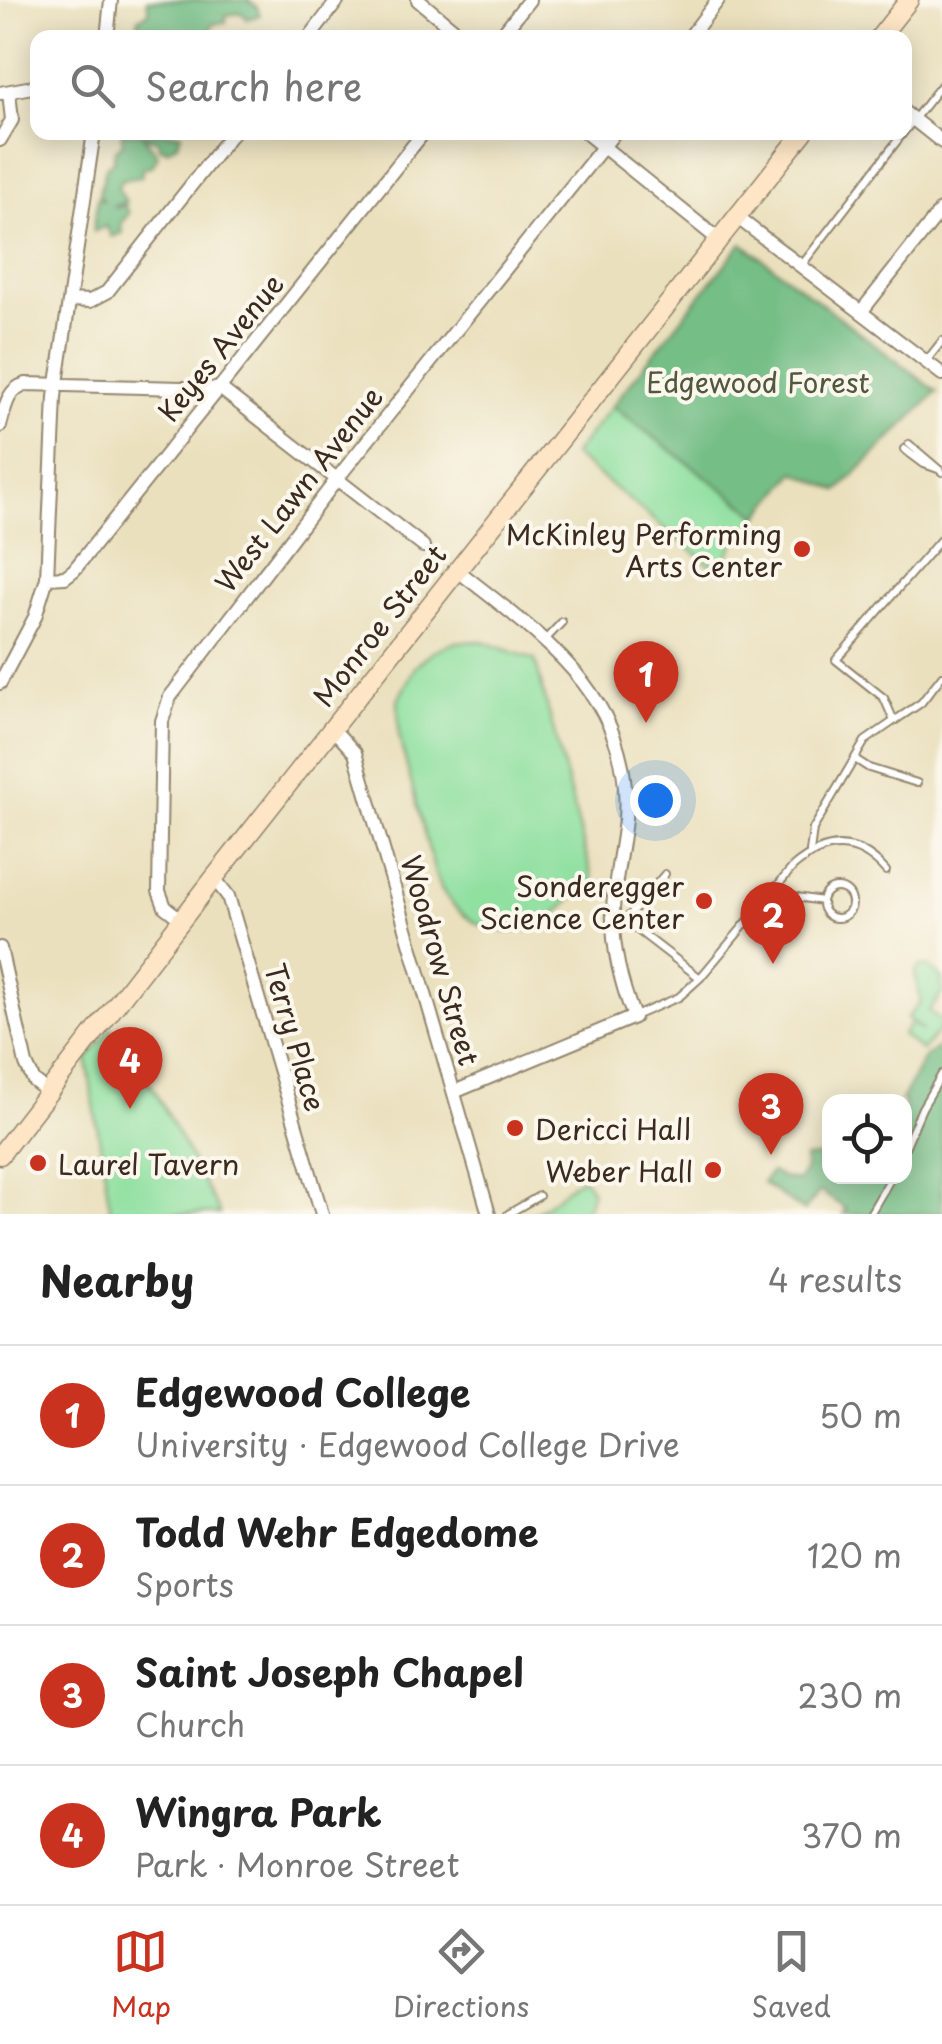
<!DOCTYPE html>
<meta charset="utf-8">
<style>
:root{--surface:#fff;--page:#f2f2f2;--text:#222;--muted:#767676;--line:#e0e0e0;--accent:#c8321e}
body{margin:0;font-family:"Playpen Sans",sans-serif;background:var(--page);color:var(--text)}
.controls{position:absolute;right:30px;bottom:30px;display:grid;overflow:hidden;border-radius:20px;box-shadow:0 5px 25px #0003}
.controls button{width:90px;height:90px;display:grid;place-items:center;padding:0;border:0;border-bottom:2px solid var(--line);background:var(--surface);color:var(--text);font:50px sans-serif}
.you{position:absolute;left:655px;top:800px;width:35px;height:35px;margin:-25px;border:8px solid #fff;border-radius:50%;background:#1a73e8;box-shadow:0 0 0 15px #1a73e833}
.badge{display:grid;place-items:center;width:65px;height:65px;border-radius:50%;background:var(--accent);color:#fff;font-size:32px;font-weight:700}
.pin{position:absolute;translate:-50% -82px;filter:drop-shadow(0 2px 5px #0008)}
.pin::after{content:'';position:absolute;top:52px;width:35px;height:30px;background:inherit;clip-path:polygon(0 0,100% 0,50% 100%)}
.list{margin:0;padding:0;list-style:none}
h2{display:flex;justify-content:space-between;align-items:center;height:130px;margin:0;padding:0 40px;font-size:42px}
h2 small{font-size:32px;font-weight:400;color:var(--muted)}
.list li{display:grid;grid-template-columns:65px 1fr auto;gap:30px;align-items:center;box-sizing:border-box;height:140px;padding:0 40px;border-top:2px solid var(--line)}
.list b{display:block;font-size:38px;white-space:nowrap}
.list p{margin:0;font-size:32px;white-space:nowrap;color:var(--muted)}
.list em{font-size:32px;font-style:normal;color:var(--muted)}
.icon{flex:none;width:55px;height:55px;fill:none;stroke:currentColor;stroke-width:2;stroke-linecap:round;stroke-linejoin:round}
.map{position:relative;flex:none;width:942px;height:1214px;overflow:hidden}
.search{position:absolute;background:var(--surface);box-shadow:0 5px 25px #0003;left:30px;right:30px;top:30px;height:110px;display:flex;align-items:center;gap:25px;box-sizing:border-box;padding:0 35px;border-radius:20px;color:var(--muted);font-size:38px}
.sheet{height:690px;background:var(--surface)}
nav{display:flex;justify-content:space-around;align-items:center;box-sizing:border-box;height:140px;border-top:2px solid var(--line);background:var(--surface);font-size:28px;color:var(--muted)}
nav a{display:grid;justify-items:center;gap:5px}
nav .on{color:var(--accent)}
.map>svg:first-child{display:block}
</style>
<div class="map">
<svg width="942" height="1214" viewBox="0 0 942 1214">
<rect width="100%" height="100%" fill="#fbf7ec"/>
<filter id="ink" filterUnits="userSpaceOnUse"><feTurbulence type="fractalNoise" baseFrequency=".01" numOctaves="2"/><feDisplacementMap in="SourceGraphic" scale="20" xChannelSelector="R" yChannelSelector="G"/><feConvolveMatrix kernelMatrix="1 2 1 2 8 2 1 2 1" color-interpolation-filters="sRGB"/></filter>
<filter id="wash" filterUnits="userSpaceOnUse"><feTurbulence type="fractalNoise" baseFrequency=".0048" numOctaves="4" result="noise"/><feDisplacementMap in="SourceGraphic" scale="40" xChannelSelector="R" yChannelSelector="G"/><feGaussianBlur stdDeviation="2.25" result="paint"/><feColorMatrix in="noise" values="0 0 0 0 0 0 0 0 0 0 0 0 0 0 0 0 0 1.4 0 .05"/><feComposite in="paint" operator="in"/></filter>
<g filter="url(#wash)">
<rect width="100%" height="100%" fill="#eae0bd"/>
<path fill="#90e0a0" stroke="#66855f" stroke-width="2.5" d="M612,406L759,516L742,537L738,536L726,559L709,564L573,455Z
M482,641L535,660L595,888C566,893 569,909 544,922C499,946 450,919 435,874L399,736L398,700L415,667L433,651L456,642Z
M919,966L930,967L942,978V994L929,1011L942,1021V1027L922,1051L902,1035L911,1023L923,1031L907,1018L921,1001L915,974Z
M111,1028L155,1091L220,1214H111L87,1060Z
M580,1178L585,1180L592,1191L585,1214H534Z"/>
<path fill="#74be86" stroke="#587452" stroke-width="2.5" d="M147,0H248L257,7L260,15L247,19L242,13L226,15V22L213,24L210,31L201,35L202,37H141L142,34L137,31L139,18L149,12Z
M121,133H181L178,143L167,150L160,147L158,140L144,137L158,155L153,165L142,169L141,177L121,180L118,188L126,202L113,206L117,208L125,205L129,213L121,223L122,233L112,237L106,226L93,232L98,197L103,200L99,193L107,165L113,162L115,151L123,143Z
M742,243L937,392L838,491L795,472L759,516L612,406Z
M942,1044V1214H843L846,1209L820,1191L804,1211L762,1183L771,1172L783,1178L798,1181L805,1169V1158L829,1155L830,1176H904V1102L901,1101L924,1058Z"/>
</g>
<g filter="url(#ink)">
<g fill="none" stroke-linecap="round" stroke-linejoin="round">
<g stroke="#92856e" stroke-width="10">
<path id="service" d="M904,132L942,84
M801,266L904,132
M927,360L942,341
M909,444L942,472
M904,449L924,464L938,469
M545,640L562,622
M894,721L921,703L942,676
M855,759L869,768L917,783
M810,852L813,829L865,741L894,721L884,698L836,660L942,538
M822 903a15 15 0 1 1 30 0a15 15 0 1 1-30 0Z
M772,893L822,901
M626,921L700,978
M624,922L665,874
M635,1016L679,997L700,978L793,867C825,840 856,837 886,871
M904,1150L922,1108L942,1074
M508,1214L539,1196
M870,1214L892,1176"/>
</g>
<g stroke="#92856e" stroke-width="16">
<path id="minor" d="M418,0L464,38
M107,38L111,0
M309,38L338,0
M499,38L529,0
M689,38L718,0
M0,93L38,86
M904,112L942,142
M585,132L719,240
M0,140L12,120L9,92
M738,218L942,374
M70,300L90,301L107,292L233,132
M861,312L942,209
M0,426C5,408 7,389 26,384L221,389L423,546
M47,578L65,577L74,570L424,132
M0,683L35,617L47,578L55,397L94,132
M332,728L355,753L489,1214
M214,878L228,896L322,1214
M182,920L165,907L159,891L162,721L170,697L344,470L615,132
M0,948L26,1064L34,1081L48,1092
M454,1092L634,1017C621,984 612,947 613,911C614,880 622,850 625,819C634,697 542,637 457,570"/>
</g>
<g stroke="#92856e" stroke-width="21">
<path id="secondary" d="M879,38L909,0
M0,1155L214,878L804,132"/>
</g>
<use href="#service" stroke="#fff" stroke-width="6"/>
<use href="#minor" stroke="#fff" stroke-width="12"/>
<use href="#secondary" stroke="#fde5c5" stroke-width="18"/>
</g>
</g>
<g fill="#c8321e" stroke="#fbf7ec" stroke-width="4">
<circle cx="802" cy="549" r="10"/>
<circle cx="704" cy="901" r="10"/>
<circle cx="515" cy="1128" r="10"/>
<circle cx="38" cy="1163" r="10"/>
<circle cx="713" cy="1170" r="10"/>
</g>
<g text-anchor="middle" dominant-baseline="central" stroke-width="8" stroke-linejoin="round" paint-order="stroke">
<g font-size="28" fill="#3b2a1e" stroke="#fbf7ec">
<text transform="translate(220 347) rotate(-51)">Keyes Avenue</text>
<text transform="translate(298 489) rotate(-52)">West Lawn Avenue</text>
<text transform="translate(379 625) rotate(-52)">Monroe Street</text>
<text transform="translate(441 960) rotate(74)">Woodrow Street</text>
<text transform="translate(296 1037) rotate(74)">Terry Place</text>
</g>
<g font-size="28" fill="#50583e" stroke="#fbf7ec">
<text x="758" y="381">Edgewood Forest</text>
</g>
<g font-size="28" fill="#3b2a1e" stroke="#fbf7ec" text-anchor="end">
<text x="782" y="533">McKinley Performing<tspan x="782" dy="32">Arts Center</tspan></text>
<text x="684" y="885">Sonderegger<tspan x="684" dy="32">Science Center</tspan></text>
<text x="535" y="1128" text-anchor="start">Dericci Hall</text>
<text x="58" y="1163" text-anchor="start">Laurel Tavern</text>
<text x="693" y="1170">Weber Hall</text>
</g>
</g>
</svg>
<div class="controls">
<button><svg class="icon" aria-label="locate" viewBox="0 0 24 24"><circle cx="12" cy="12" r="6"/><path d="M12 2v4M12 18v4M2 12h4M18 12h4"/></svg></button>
</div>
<div class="you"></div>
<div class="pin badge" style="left:646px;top:723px">1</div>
<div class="pin badge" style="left:773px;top:964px">2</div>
<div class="pin badge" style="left:771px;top:1155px">3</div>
<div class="pin badge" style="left:130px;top:1109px">4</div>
<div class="search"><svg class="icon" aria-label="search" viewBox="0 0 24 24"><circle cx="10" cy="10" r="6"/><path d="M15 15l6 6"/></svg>Search here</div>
</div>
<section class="sheet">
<h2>Nearby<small>4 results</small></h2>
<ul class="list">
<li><span class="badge">1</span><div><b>Edgewood College</b><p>University · Edgewood College Drive</p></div><em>50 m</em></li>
<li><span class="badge">2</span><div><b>Todd Wehr Edgedome</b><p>Sports</p></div><em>120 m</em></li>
<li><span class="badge">3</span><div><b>Saint Joseph Chapel</b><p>Church</p></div><em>230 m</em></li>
<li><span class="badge">4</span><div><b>Wingra Park</b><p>Park · Monroe Street</p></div><em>370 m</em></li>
</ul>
</section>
<nav>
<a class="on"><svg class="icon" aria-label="map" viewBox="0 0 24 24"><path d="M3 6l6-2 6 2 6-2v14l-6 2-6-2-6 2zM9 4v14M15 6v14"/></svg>Map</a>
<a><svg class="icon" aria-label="directions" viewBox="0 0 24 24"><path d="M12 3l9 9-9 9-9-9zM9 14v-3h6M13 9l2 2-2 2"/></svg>Directions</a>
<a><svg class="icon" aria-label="saved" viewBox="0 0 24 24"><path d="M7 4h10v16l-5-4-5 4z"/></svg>Saved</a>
</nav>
